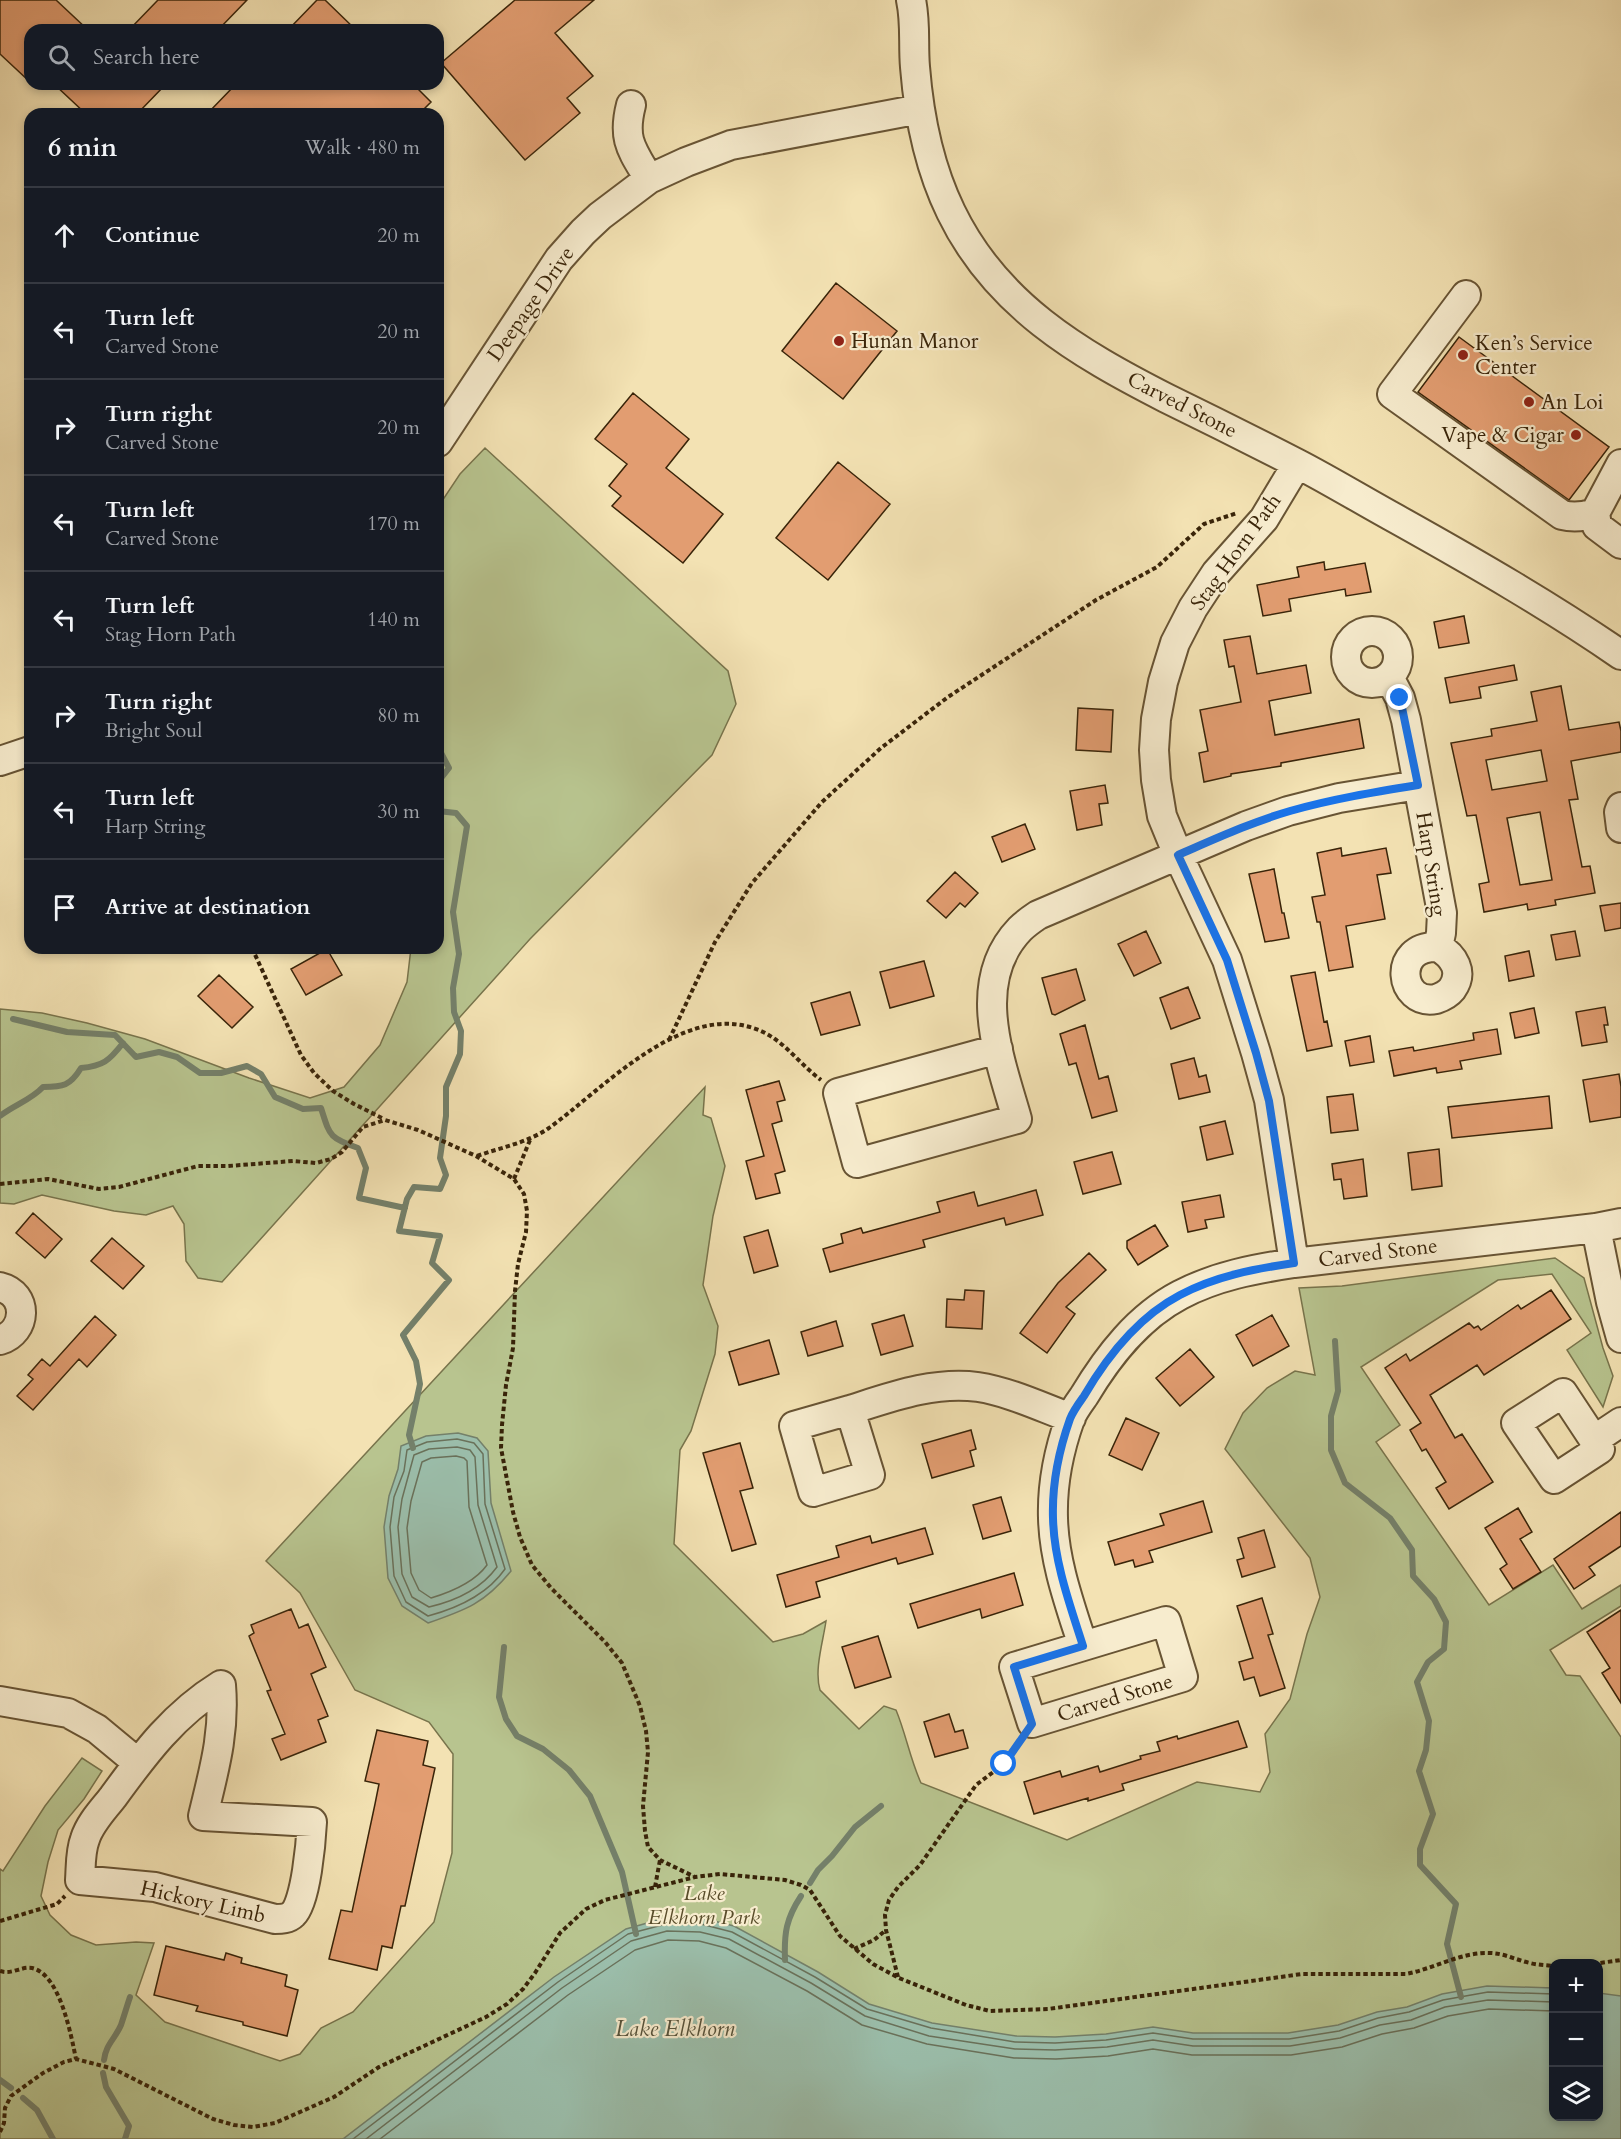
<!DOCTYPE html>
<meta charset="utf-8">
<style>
:root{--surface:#171b24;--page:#20242c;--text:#f1f3f6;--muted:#9ea1a6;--line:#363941}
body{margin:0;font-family:Cardo,serif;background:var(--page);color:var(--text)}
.controls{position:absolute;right:18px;bottom:18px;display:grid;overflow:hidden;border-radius:12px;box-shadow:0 3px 9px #0003}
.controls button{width:54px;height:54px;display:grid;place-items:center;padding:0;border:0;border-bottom:2px solid var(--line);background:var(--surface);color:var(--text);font:30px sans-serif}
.stop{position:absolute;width:18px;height:18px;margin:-14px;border:4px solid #1a73e8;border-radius:50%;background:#fff}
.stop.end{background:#1a73e8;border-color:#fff;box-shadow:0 2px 6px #0008}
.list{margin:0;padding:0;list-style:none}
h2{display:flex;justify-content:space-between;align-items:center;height:78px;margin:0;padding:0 24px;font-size:26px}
h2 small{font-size:20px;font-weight:400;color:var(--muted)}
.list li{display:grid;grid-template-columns:39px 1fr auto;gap:18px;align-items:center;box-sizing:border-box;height:96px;padding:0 24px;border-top:2px solid var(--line)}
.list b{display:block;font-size:22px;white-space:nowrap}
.list p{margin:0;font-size:20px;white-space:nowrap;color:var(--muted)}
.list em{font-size:20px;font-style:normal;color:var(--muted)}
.icon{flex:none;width:33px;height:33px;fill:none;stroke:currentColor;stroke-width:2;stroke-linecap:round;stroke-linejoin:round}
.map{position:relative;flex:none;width:1621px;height:2139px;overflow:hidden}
.search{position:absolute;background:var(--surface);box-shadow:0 3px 9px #0003;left:24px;top:24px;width:420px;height:66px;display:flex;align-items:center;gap:15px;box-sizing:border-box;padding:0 21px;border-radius:18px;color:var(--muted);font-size:22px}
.panel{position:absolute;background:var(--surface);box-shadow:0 3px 9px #0003;left:24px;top:108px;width:420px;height:846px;border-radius:18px}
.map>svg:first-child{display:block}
</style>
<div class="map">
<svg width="1621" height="2139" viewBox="0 0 1621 2139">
<rect width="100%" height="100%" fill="#f3e2b3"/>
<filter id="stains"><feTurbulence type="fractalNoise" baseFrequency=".00333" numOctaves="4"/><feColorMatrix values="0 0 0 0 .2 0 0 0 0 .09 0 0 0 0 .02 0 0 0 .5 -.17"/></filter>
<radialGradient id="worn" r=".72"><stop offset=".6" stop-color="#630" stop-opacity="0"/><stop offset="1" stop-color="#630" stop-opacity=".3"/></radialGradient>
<path fill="#b8c48f" stroke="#78744c" stroke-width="1.5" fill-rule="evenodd" d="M485,448L728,671L736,704L712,755L530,939L222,1282L198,1278L186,1261L184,1224L173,1206L146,1215L114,1211L42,1195L14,1204L0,1203V1009L42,1013L87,1023L145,1039L249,1078L310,1098L344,1087L380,1045L407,982L411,948H438V507L460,474Z
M705,1087L703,1115L711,1118L725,1166L713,1216L703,1285L718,1326L715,1354L691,1431L680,1450L674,1544L773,1642L803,1634L826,1621C823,1642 814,1670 820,1690L859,1729L884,1706L896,1710C906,1734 910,1759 921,1783L1067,1840L1197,1782L1260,1792L1270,1772L1265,1734L1290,1699L1307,1634L1320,1597L1310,1558L1225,1449L1243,1413L1267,1388L1295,1371L1315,1375L1299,1288L1342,1286L1555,1258L1584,1278L1603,1348L1613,1376L1603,1407L1567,1350L1591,1333L1552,1274L1498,1280L1361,1367L1400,1425L1376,1442L1489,1605L1553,1565L1582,1609L1621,1585V1606L1550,1650L1566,1675L1580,1676L1621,1737V2139H0V1869L3,1871L45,1806L82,1758L102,1771L84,1799L58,1830L48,1862L41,1896L50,1915L71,1935L96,1945L136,1942L154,1943L136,1995L165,2022L280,2061L300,2054L321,2028L353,2012L434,1922L452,1853L453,1754L429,1722L355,1690L300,1593L266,1561ZM1554,1964H1598V2116H1554Z"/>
<path fill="#9bbeab" stroke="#74806a" stroke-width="1.5" d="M458,1433L477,1438L488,1451L491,1503L511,1571C485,1603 466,1610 428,1623L402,1606L388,1578L384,1527L389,1496L398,1469L401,1446L426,1436Z
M665,1918H702L734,1926L818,1972L869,2004L932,2023L1016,2036L1055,2037L1106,2034L1153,2027L1193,2033H1288L1338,2025L1377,2012L1407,2007L1442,1994L1487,1986L1553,1988L1554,2116H1598L1599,1993L1621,1996V2139H343L554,1977L626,1929Z"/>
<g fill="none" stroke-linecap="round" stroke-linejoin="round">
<path stroke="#6a715a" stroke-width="1.5" d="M457,1439L474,1443L483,1454L485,1504L505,1569C487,1595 458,1608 428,1616L406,1602L394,1576L390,1527L394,1497L404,1471L407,1450L427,1442Z
M457,1447L470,1450L475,1457L478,1505L497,1567C481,1589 455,1601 429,1607L412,1597L402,1574L398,1527L402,1499L414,1455L429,1449Z
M456,1456L464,1458L467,1461L469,1507L487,1565C474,1583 451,1592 431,1598L419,1590L411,1573L407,1528L411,1501L422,1462L431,1458Z
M353,2139L558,1982L628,1934L666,1924H701L732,1932L815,1977L867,2009L931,2028L1015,2042L1055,2043L1106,2040L1153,2033L1193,2039H1289L1339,2031L1378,2018L1409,2012L1443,2000L1488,1992L1554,1994
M366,2139L562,1988L631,1941L667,1931L700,1932L729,1939L811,1983L865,2016L929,2036L1015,2049L1055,2050L1107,2047L1153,2040L1193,2046H1290L1340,2038L1380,2025L1411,2020L1445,2007L1488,2000L1554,2002
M380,2139L568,1995L635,1950L668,1940L699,1941L726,1948L807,1991L862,2025L927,2044L1014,2058L1056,2059L1108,2056L1153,2049L1192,2055H1291L1342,2047L1382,2034L1414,2028L1448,2016L1489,2009L1554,2011"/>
<path stroke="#74806a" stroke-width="6" d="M438,729L440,751L449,768L438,782
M13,1019L67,1032L115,1035L136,1057L159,1052L177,1057L200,1073H221L247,1066L261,1074L275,1097L303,1109L321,1108C330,1136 329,1138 358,1148L366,1168L359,1198L405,1208
M0,1116C14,1105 31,1100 43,1087C63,1087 70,1086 81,1068C103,1066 109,1061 123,1043
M1335,1341L1338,1391L1331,1416V1450L1345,1483L1390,1518L1412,1550L1413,1576L1434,1599L1446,1622L1444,1649L1428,1662L1417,1682L1429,1721L1426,1750L1419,1771L1433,1814L1420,1849V1865L1456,1904L1447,1944L1461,1997
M413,1448L409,1435L420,1384L416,1361L403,1335L449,1280L432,1263L440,1236L399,1231L407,1199L414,1187L440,1189L446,1175L440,1158L446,1116V1087L460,1054L461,1031L454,1012L453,988L459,954L453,912L467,826L456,813L438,811
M504,1647L499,1697L506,1719L517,1736L543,1749L569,1770L590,1796L622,1872L636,1934
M810,1883L818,1870L832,1856L855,1827L881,1806
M785,1960C784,1933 786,1919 801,1896
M104,2060C106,2044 115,2039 121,2025C124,2016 127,2006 130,1997
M103,2073L106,2087L129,2126L125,2139
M0,2080L11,2088
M23,2098L37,2110L53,2139"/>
</g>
<path fill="#e29d71" stroke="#392409" stroke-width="1.5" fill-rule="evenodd" d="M0,0H56L88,30H30V82L0,54Z
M158,0H247L218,30H129Z
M317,0H325L356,30H288Z
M515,0H594L555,33L593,76L567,98L580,113L525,160L441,63Z
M54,84H166L137,114H86Z
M236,84H413L431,102L419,114H207Z
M836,283L897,331L843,399L782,351Z
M1459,337L1609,447L1569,500L1418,392Z
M633,393L689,439L666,468L723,514L683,563L612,506L621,496L609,486L627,464L595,439Z
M838,462L890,504L828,580L776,538Z
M1324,562L1325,570L1365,563L1371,592L1346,596L1345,589L1289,599L1291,611L1263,616L1257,585L1299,577L1297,567Z
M1464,616L1469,643L1439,648L1434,622Z
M1250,636L1257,674L1306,665L1311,693L1269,701L1275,735L1359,719L1364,748L1281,763V766L1231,774V776L1204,782L1199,753L1208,751L1200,710L1241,702L1234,666L1229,667L1224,640Z
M1514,665L1517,680L1479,687L1481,698L1450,703L1445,678Z
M1561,686L1569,730L1619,722L1621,731V752L1571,761L1578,799L1569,800L1582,867L1590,866L1595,893L1555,900L1556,905L1528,910L1527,904L1484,912L1479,884L1489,882L1476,815L1467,816L1451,743L1492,736L1491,729L1537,721L1531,692ZM1541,750L1547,781L1492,790L1486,760ZM1540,812L1552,880L1520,885L1507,818Z
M1078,708L1113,710L1111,752L1076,750Z
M1105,785L1108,803L1099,804L1102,825L1077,830L1070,791Z
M1025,824L1035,849L1002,862L992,837Z
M1341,848L1342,856L1386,848L1391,873L1377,875L1385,919L1346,926L1353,967L1329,971L1320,922H1317L1312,897L1325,895L1317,853Z
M1274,869L1282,913H1284L1289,938L1265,942L1249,874Z
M955,872L978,893L965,907L960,903L946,918L927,901Z
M1621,903V928L1605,931L1600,906Z
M1146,931L1161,963L1134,976L1118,944Z
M1575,931L1580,956L1556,960L1551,935Z
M327,949L342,975L306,995L291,969Z
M1529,951L1534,976L1509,981L1505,956Z
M924,961L934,996L890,1008L880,972Z
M1076,969L1085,1000L1055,1015L1052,1014L1042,978Z
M1315,972L1324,1022L1327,1021L1332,1046L1307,1051L1291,976Z
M219,975L253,1007L232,1028L198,996Z
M1188,987L1200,1018L1171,1029L1160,998Z
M850,992L860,1025L821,1035L811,1003Z
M1605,1007L1608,1025H1604L1607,1042L1582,1046L1576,1012Z
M1534,1008L1539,1033L1515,1038L1510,1013Z
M1085,1025L1099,1079L1108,1076L1117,1111L1092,1118L1076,1063L1069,1065L1060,1034Z
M1497,1029L1501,1054L1460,1061L1462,1069L1437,1073L1436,1068L1394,1076L1389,1051L1413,1047L1414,1051L1474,1040L1473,1033Z
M1370,1036L1374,1062L1350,1066L1345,1041Z
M1194,1058L1199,1077L1206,1075L1210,1092L1179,1099L1171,1064Z
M1619,1074L1621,1087V1117L1590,1122L1583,1080Z
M779,1081L785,1100L777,1102L782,1121L772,1124L785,1171L775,1174L780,1193L756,1199L746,1161L764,1156L746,1090Z
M1353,1094L1358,1130L1331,1133L1327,1097Z
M1549,1096L1552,1128L1452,1138L1448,1107Z
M1225,1121L1233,1154L1207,1160L1200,1127Z
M1439,1149L1442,1186L1412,1190L1408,1153Z
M1112,1152L1121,1184L1083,1194L1074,1162Z
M1363,1159L1367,1196L1344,1199L1341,1179L1334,1180L1332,1164Z
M1036,1190L1043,1215L1006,1225L1004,1218L923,1240L925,1247L830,1272L823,1249L843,1243L841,1234L861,1228L863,1233L940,1212L937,1202L974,1192L978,1206Z
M1220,1195L1224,1217L1205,1220L1207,1228L1188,1232L1182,1202Z
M33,1213L62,1239L45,1258L16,1233Z
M1155,1225L1168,1246L1138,1265L1127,1248V1241Z
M768,1230L778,1266L754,1273L744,1237Z
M112,1238L144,1266L123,1289L91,1261Z
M1089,1253L1106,1270L1066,1307L1075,1314L1047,1353L1020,1333L1058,1283Z
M965,1290L984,1291L982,1329L946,1327L947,1299L964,1300Z
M1551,1290L1571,1319L1484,1375L1477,1365L1430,1395L1455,1438L1462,1434L1493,1482L1449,1509L1436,1488L1446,1482L1426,1449L1422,1451L1410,1430L1421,1423L1385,1368L1406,1354L1410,1361L1469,1323L1474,1328L1478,1326L1481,1330L1518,1305L1521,1309Z
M904,1315L913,1346L881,1355L872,1324Z
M1272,1315L1289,1346L1253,1366L1236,1335Z
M95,1316L116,1335L87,1367L79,1359L33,1410L17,1396L33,1379L28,1375L42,1359L50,1366Z
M836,1321L843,1346L808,1356L801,1332Z
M769,1340L779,1374L739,1385L729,1352Z
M1190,1349L1214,1377L1180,1406L1156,1378Z
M1126,1418L1159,1433L1142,1470L1109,1455Z
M971,1430L976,1449L970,1451L974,1466L932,1478L922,1444Z
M740,1443L753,1488L740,1491L756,1544L732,1551L703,1453Z
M1001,1497L1011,1531L983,1539L973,1505Z
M1203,1501L1212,1532L1149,1551L1153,1562L1135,1567L1133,1560L1115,1565L1108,1542L1164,1525L1160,1514Z
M1518,1508L1532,1532L1520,1539L1541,1572L1513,1589L1500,1569L1507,1564L1485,1528Z
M1621,1512V1546L1589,1567L1595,1575L1574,1589L1554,1559Z
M925,1528L933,1554L898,1564L896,1558L816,1582L820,1597L786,1607L777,1575L839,1557L836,1546L870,1536L872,1543Z
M1264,1530L1275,1567L1242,1577L1237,1560L1244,1558L1238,1538Z
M1014,1573L1023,1605L982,1618L980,1609L918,1628L910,1604Z
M1262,1598L1273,1634L1268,1635L1285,1688L1260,1696L1254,1677L1244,1680L1239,1662L1253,1658L1237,1606Z
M291,1609L299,1628L308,1624L326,1667L311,1674L328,1716L318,1720L326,1742L281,1760L272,1739L285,1734L267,1691L271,1690L249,1636L254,1633L251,1625Z
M1621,1610V1703L1602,1673L1610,1668L1587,1632Z
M878,1636L891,1677L855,1688L842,1647Z
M949,1714L955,1732L963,1730L968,1748L935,1757L924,1722Z
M1238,1721L1247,1747L1122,1784L1124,1790L1088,1801V1798L1034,1814L1024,1782L1060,1771L1062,1777L1098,1766L1100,1772L1141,1759L1140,1756L1160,1751L1157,1742L1177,1736L1178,1739Z
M377,1730L428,1741L423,1765L435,1768L405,1906H401L392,1948L382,1946L377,1970L329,1959L341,1910L352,1912L375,1804L379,1784L365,1781Z
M166,1946L224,1960L226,1953L242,1958L241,1963L287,1975L285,1986L298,1990L287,2036L243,2025V2022L196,2011L198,2006L154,1995Z"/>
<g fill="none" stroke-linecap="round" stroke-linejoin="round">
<g stroke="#685434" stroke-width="32">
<path id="minor" d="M911,0C916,23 913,44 915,67C919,117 929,167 951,212C996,305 1078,353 1166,398C1209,419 1253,441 1296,463C1331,481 1365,502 1400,521C1475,563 1550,606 1621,655
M631,105C622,140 632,150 649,179
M1466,295L1392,394L1562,515C1574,518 1583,517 1595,513
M438,442L559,259L583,232L600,216L649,179L686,162L731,145L920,109
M1621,464L1595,513L1597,526L1621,544
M1346 657a26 26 0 1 1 52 0a26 26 0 1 1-52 0Z
M1389,677L1400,698L1406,720L1442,913L1441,933L1438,947C1391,945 1399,1006 1436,999C1442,997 1448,994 1452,989C1464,972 1454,956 1438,947
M0,761L30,751
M1621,807L1619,812L1621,828
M998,1049L838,1093L857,1163L1017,1119C1000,1059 969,982 1020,929C1025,924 1032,919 1038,915L1246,826L1288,811L1339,798L1418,785
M1596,1228L1611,1302L1621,1338
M1294,1263L1269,1100L1256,1053L1227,960L1178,855L1162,816L1156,780L1154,750L1156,719L1163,682L1175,643L1193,608L1216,573L1264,519L1297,464
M0,1287C29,1294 27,1332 0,1340
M1563,1393L1600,1449L1554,1479L1516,1423Z
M850,1410L794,1426L813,1492L870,1475L850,1410C891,1397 934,1381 978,1387C1010,1392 1041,1407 1071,1418
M1594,1440L1621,1422
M1166,1621L1183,1677L1032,1723L1014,1667Z
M1083,1646C1070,1605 1054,1562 1053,1518C1052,1486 1059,1450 1070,1419C1073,1411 1079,1403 1084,1396C1108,1356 1138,1317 1180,1295C1216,1276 1254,1269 1294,1263L1596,1228L1621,1223
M221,1685C225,1733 214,1770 203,1816L312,1822C311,1841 306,1902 293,1914C288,1919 281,1919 275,1919L155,1887L80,1880C81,1867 80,1852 85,1839C90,1823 103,1810 113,1797C145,1753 174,1714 221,1685Z
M0,1701L68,1713L97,1729L138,1763"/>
</g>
<path stroke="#392409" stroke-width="4" stroke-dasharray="4.5 3" stroke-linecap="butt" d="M252,948L301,1055L314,1073L333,1091L354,1104L384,1119
M669,1040L715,942L752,883L822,802L881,748L948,697L1096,600L1157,567L1204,524L1237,513
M477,1156C502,1147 527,1143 549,1128C603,1089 680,1004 753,1028C782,1037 797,1062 821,1080
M514,1179L530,1140
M0,1184L48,1179L99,1189L119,1187L198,1166H228L293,1161L316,1163L331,1159L342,1152L363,1127L385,1120L418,1130L476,1156L514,1179L524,1194L527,1211L526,1232L518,1264L515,1291L513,1348L506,1385L502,1425L501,1448L513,1512L520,1537L532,1565L551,1588L605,1642L622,1663L640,1706L646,1731L648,1752L643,1806L645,1831L648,1847L660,1860L695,1877
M655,1887L660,1860
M0,1921L57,1904L65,1896
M854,1949L874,1940L886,1930
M1593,1964L1621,1960
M0,1971C11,1975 22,1966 32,1968C60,1974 71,2035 76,2059
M898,1977L886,1930L885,1915L889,1900L898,1887L920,1865L976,1785L1004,1764L1020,1742
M0,2132L4,2123L5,2108L11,2096L43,2073L64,2062L76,2059L114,2069L213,2119L234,2125L253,2127L275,2123L334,2097L379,2067L486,2017L507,2004L523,1989L535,1973L560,1933L586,1909L605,1900L695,1877L720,1874L785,1880L801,1885L810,1890L840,1936L873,1964L899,1978L966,2005L990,2011L1048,2009L1302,1974H1406C1433,1969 1461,1952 1489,1953C1504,1953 1516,1960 1530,1963C1538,1965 1546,1965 1554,1966"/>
<use href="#minor" stroke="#f7ecce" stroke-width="28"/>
</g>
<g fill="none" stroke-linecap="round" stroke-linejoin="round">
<path stroke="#1a73e8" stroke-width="8" d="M1004,1764L1032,1724L1014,1667L1083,1646C1070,1605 1054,1562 1053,1518C1052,1486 1059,1450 1070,1419C1073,1411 1079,1403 1084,1396C1108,1355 1138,1317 1180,1295C1216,1276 1254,1269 1294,1263L1269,1101L1256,1053L1227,960L1178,855C1215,839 1252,822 1290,811C1332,799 1375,792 1418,785L1400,698"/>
</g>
<g fill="#8f2418" stroke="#f7ecce" stroke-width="2">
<circle cx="839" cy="341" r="6"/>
<circle cx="1463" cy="355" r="6"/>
<circle cx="1529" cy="402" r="6"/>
<circle cx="1576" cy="435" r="6"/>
</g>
<g text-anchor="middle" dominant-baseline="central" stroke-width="4.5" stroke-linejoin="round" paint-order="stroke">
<g font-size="21" fill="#392409" stroke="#f7ecce">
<text transform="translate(531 304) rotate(-55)">Deepage Drive</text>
<text transform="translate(1182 405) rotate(27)">Carved Stone</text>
<text transform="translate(1236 552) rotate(-54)">Stag Horn Path</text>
<text transform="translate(1431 864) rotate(81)">Harp String</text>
<text transform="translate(1378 1253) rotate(-7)">Carved Stone</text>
<text transform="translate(1115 1698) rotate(-17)">Carved Stone</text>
<text transform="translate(203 1902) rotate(13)">Hickory Limb</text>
</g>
<g font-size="21" fill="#392409" stroke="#f7ecce" text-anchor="start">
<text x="851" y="341">Hunan Manor</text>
<text x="1475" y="343">Ken’s Service<tspan x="1475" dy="24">Center</tspan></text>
<text x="1541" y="402">An Loi</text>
<text x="1564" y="435" text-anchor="end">Vape &amp; Cigar</text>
</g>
<g font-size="21" font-style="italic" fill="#594c2a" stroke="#f7ecce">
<text x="704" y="1893">Lake<tspan x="704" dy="24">Elkhorn Park</tspan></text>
</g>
<g font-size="22" font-style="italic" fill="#56523a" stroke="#f7ecce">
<text x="675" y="2029">Lake Elkhorn</text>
</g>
</g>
<rect width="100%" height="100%" filter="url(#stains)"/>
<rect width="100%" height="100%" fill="url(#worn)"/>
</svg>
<div class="controls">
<button>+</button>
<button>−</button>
<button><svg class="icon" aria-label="layers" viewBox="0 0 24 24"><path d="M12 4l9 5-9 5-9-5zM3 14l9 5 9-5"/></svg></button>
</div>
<div class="stop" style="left:1004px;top:1764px"></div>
<div class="stop end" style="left:1400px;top:698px"></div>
<div class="search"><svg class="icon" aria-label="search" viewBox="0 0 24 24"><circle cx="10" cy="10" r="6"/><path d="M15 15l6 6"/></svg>Search here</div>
<section class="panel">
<h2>6 min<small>Walk · 480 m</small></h2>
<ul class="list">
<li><svg class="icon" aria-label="ahead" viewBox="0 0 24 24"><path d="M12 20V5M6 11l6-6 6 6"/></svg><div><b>Continue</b></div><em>20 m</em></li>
<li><svg class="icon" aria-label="left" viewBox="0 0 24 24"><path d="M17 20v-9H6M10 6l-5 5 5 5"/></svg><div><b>Turn left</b><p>Carved Stone</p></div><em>20 m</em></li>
<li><svg class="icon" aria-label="right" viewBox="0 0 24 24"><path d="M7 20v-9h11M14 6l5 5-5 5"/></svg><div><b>Turn right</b><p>Carved Stone</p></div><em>20 m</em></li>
<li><svg class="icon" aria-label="left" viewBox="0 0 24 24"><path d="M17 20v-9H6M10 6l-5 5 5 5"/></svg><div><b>Turn left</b><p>Carved Stone</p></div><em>170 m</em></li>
<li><svg class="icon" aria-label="left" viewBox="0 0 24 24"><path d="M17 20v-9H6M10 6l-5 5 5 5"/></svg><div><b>Turn left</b><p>Stag Horn Path</p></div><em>140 m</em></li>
<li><svg class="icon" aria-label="right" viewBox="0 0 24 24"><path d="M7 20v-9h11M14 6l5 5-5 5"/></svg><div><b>Turn right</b><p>Bright Soul</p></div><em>80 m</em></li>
<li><svg class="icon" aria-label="left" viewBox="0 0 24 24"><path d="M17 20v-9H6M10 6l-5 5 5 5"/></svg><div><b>Turn left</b><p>Harp String</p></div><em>30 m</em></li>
<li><svg class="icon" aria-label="arrive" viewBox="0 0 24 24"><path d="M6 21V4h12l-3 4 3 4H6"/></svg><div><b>Arrive at destination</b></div></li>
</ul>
</section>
</div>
